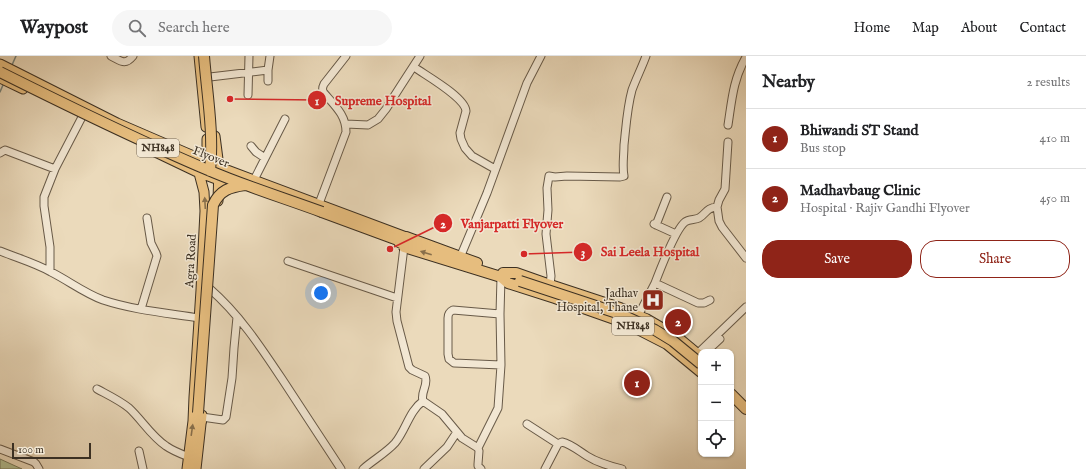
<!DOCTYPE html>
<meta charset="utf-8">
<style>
:root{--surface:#fff;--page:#f6f6f6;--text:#202124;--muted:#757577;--line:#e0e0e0;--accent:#8f2418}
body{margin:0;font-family:"IM FELL English",serif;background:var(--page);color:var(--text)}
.controls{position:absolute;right:12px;bottom:12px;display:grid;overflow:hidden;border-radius:8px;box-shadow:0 1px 3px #0004}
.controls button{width:36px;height:36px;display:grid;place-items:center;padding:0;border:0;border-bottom:1px solid var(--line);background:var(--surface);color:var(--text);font:20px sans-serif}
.scale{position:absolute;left:12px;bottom:10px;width:79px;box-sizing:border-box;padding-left:4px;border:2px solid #3c3022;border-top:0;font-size:11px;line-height:14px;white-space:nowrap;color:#3c3022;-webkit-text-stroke:3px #f2e7d3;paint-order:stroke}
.you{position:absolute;left:321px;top:237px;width:14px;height:14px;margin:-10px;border:3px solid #fff;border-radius:50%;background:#1a73e8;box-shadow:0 0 0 6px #1a73e833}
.badge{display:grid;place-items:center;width:26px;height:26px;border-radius:50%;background:var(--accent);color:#fff;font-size:13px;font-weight:700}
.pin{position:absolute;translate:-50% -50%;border:2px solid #fff;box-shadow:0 1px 4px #0006}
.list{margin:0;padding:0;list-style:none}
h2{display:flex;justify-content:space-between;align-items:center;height:52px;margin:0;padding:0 16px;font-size:17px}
h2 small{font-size:13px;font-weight:400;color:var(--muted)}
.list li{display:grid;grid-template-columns:26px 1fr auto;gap:12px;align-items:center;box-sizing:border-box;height:60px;padding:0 16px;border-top:1px solid var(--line)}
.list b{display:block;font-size:15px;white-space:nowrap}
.list p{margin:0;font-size:13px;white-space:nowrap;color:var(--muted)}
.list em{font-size:13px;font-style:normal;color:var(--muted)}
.actions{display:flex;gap:8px;padding:12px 16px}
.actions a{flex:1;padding:9px 0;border:1px solid var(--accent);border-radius:16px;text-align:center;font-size:14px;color:var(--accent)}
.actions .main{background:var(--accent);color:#fff}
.icon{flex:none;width:22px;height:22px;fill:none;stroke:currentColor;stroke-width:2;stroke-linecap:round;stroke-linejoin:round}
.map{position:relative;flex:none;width:746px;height:413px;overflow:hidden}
header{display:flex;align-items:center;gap:24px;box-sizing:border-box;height:56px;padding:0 20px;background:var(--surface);border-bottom:1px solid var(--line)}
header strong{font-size:19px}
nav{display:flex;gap:22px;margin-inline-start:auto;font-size:14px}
.search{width:280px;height:36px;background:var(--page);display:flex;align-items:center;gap:10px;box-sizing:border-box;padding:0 14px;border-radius:22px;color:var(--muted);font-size:15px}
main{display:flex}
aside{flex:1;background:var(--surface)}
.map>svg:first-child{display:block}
</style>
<header>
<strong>Waypost</strong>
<div class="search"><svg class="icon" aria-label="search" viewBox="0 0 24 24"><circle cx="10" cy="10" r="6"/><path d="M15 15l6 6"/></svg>Search here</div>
<nav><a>Home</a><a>Map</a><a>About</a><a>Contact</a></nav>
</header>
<main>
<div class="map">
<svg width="746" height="413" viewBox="0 0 746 413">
<rect width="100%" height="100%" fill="#ebdabb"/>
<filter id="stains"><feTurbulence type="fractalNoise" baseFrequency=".005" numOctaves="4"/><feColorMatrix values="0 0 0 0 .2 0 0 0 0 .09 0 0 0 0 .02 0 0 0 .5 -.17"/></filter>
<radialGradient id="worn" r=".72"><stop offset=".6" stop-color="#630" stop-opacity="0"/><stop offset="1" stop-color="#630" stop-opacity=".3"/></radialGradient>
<path fill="#b3c093" stroke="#78785a" d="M0,403L22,413H0Z"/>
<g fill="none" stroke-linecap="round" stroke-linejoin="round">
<path stroke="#74837b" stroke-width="1.5" d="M12,9L16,0
M0,36L3,29"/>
<g stroke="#685a48" stroke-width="9">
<path id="minor" d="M111,0C121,5 125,10 133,0
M414,11C425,19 465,41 466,55L460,77L461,83L465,92L472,100L495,113
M210,21L268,14
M268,25V14L270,0
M248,39L249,0
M346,68L368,69L378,63L386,53L400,31L420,0
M728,69C732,43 733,24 746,1
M728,86L725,133L719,144L717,151L719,165L722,171L746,202
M251,90L256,96L265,102
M0,97L5,94L55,113
M254,124L285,63
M317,153L346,76C346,59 335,50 324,37C322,34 322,32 324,28L346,0
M654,168L676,178
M656,169L667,141
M404,191L396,256L397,265L409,311L412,314L425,320C429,329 420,336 423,345L442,358L462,382L478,392L479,395L478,408V410L481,413
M0,195C17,202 35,207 51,216C69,225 84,237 103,244C133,254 167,257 199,262
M459,204L487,137L527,27L541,0
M288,205L397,242
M50,215V191L44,150V141L55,113L82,61
M655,227C660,214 676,173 685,166C689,163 695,164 699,162C707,157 706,152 717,151
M550,229L551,220L546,178L548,154L547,132L549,120L555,121L567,120L620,121L624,120C622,110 624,100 624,89C626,71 627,52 632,34C636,23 642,11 646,0
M204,234L210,233C240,259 262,293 284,326C303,355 322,384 341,413
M141,253L157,200L156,197L151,187L147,162
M500,258L453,254C449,256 448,258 448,262V298L449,303L454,307L501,309
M638,260L655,227L698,247H704L710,244
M706,296L720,283
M694,301L746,251
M97,333C108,339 119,344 129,352C142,364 151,380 166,390C173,395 181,398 189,401
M202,361L223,364L226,361L232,322L234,292L237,261
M527,368L558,388
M478,392L498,352L501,309L500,258L501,221
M0,393L34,406L36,408L39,413
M139,395L143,413
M363,413C373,404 386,397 395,387C406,374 409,355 423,345
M424,413L447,391L457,376
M545,413L558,388L562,386C571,388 579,395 587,400C598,407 610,410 622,413"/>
</g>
<g stroke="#3c3022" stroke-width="11">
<path id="major" d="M199,0L206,71
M0,8L117,67L219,111L406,181
M0,22L23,33
M215,80L219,111L218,145
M149,93L195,115L227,127
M187,413L193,365L194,341L201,234L205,155L204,136L199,117L207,92V83
M196,413L202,359"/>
</g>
<g stroke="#3c3022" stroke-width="12">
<path id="highway" d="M322,156L398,184L399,186L403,188L404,191L501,221L508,227L555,242L626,267L667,288L701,316
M398,184L400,182L404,183L406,181L477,207
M503,217H516L550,229L620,252L638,260L646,263L677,281L701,301
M731,338L746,353
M198,357L201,365"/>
</g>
<use href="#minor" stroke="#f2e7d3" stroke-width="7"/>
<use href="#major" stroke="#e6bd7e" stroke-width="9"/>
<use href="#highway" stroke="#e6bd7e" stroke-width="10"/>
<g stroke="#3c3022" stroke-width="12" stroke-linecap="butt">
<path id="highway-bridge" d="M204,0C207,38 214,77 210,115
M0,16C68,50 137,84 208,114C245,130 284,142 322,156
M520,225L620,258L655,274L673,285L701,308
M198,357L213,149C220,134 230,131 245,129"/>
</g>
<use href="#highway-bridge" stroke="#e6bd7e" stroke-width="10"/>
</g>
<defs><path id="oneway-solid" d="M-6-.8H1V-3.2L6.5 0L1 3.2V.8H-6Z"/></defs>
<g fill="#886f4b">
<use href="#oneway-solid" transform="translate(205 147) rotate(-93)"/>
<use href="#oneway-solid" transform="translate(426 197) rotate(-163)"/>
<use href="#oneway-solid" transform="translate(192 374) rotate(-82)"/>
</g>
<defs>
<g id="hospital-square" transform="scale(1.15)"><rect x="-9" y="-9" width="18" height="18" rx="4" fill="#8f2418" stroke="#f2e7d3"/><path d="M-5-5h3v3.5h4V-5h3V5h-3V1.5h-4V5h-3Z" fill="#fff"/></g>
</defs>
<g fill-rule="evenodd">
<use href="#hospital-square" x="653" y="244"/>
</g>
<g text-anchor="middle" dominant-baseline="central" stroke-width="3" stroke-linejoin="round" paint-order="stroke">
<g fill="#f2e7d3" stroke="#736757" stroke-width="1">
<rect x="137" y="83" width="42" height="18" rx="3"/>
<rect x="612" y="261" width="42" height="18" rx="3"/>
</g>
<g font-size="11" font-weight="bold" fill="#3c3022">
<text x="158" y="92">NH848</text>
<text x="633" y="270">NH848</text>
</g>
<g font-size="12" fill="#3c3022" stroke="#f2e7d3">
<text transform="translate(211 101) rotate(22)">Flyover</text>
<text transform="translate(191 205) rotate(-87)">Agra Road</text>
</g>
<g font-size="12" fill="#3c3022" stroke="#f2e7d3" text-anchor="end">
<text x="638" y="237">Jadhav<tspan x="638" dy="14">Hospital, Thane</tspan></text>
</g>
</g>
<path fill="none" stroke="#d62828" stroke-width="1.5" d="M230 43L317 44M390 193L443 167M524 198L583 196"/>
<g fill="#d62828" stroke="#f2e7d3" stroke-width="1.5">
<circle cx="230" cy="43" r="4"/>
<circle cx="390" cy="193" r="4"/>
<circle cx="524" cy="198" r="4"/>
<circle cx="317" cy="44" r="10"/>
<circle cx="443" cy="167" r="10"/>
<circle cx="583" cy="196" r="10"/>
</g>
<g font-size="12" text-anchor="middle" font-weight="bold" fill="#fff">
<text x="317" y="49">1</text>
<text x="443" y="172">2</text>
<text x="583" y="200">3</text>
</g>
<g font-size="13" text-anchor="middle" font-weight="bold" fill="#d62828" stroke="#f2e7d3" stroke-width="3" stroke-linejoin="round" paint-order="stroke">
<text x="383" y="49">Supreme Hospital</text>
<text x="512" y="172">Vanjarpatti Flyover</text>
<text x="650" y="200">Sai Leela Hospital</text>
</g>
<rect width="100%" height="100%" filter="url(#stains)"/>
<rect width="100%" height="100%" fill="url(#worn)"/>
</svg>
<div class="controls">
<button>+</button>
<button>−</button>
<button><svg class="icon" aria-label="locate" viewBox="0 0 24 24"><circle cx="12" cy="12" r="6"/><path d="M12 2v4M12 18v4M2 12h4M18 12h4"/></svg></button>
</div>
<div class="scale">100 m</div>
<div class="you"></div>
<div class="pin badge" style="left:637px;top:327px">1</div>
<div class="pin badge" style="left:678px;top:266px">2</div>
</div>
<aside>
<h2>Nearby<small>2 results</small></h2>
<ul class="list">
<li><span class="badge">1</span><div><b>Bhiwandi ST Stand</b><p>Bus stop</p></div><em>410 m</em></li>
<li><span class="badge">2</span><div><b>Madhavbaug Clinic</b><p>Hospital · Rajiv Gandhi Flyover</p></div><em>450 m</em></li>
</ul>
<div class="actions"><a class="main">Save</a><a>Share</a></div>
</aside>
</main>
